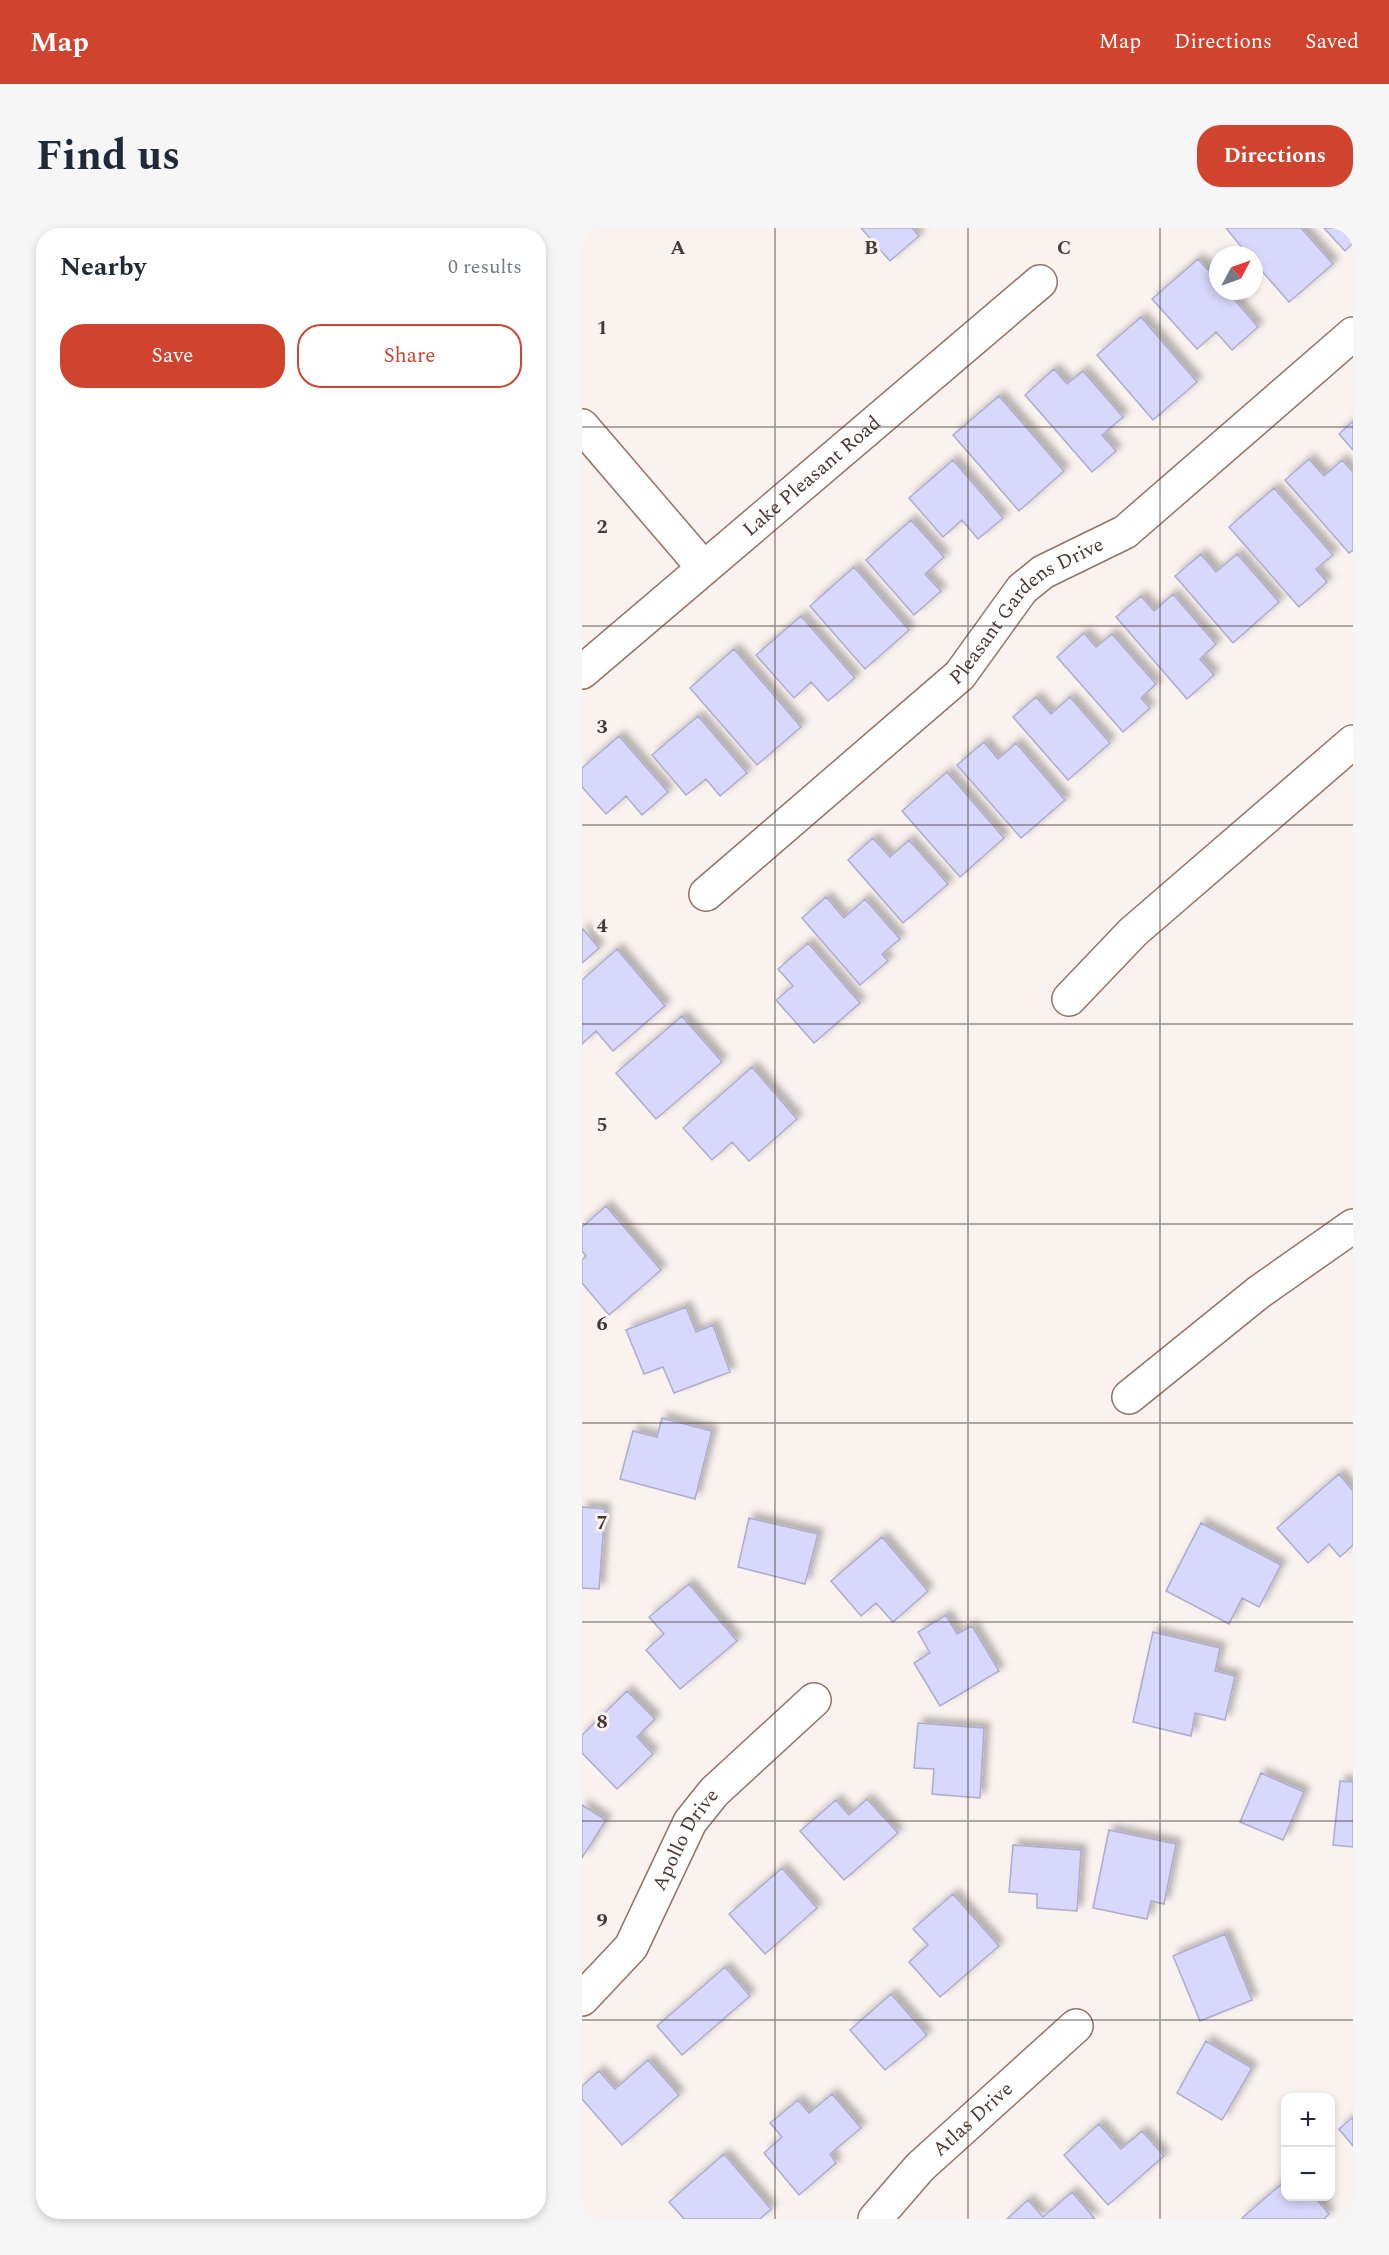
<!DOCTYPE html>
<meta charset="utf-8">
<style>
:root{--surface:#fff;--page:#f6f6f7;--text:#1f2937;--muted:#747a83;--line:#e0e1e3;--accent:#cf432f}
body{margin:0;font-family:Spectral,serif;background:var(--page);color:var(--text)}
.controls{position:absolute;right:18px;bottom:18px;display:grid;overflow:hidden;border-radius:12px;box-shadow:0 3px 9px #0003}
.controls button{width:54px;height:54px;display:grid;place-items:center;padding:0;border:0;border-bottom:2px solid var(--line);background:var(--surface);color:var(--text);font:30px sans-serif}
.compass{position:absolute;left:627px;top:18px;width:54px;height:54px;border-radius:50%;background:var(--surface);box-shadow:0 3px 9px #0003;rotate:49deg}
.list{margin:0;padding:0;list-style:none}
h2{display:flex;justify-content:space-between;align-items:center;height:78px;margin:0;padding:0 24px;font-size:26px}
h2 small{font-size:20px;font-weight:400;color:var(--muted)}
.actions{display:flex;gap:12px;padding:18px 24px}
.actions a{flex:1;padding:14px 0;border:2px solid var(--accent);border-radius:24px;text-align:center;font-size:21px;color:var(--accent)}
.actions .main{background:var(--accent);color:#fff}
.map{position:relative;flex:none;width:771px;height:1991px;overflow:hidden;border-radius:24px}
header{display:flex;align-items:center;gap:36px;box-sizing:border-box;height:84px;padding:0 30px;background:var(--accent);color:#fff}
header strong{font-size:28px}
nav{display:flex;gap:33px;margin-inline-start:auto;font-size:21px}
.intro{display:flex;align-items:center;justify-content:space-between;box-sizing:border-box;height:144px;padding:0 36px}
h1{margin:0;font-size:42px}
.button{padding:15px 27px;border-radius:24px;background:var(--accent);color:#fff;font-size:21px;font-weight:700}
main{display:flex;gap:36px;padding:0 36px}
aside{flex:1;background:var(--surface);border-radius:24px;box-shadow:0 3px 9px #0003}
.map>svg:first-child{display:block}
</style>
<header>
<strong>Map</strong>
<nav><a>Map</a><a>Directions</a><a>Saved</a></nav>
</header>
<div class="intro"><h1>Find us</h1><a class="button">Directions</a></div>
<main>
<aside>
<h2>Nearby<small>0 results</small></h2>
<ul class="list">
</ul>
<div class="actions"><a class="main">Save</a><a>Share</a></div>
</aside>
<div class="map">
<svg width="771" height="1991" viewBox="0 0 771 1991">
<defs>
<filter id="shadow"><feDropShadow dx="5.5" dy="-5.5" stdDeviation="3" flood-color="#0004"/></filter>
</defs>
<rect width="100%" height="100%" fill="#faf2ef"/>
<path fill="#d8d7fc" stroke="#adaccd" stroke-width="1.5" filter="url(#shadow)" d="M279,0H330L337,8L308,33Z
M644,0H719L751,36L707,74L672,34V27H666Z
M742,0H771V15L763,23Z
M616,31L636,53V63H645L676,99L650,122L634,104L615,121L570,71Z
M559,89L615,154L571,192L515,127Z
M472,141L485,156L501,143L541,189L520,207L534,223L510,244L443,167Z
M417,168L482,243L437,283L371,207Z
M771,193V222L757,206Z
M727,231L742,248L760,232L771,244V322L767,325L703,252Z
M371,232L421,290L396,311L380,292L361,309L327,270Z
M692,260L751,327L734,341L745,354L717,379L647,299Z
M329,292L362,329L343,346L359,363L332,387L284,332Z
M619,326L634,344L655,326L697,374L651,415L593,348Z
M272,339L327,402L283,441L228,378Z
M591,366L634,416L618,431L632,447L605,471L534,389L559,368L572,383Z
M219,388L273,450L246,473L229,454L212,470L174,427Z
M502,405L514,419L530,406L574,456L559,470L568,480L541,504L475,429Z
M152,421L219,499L175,537L108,460Z
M454,469L469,486L488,469L528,515L486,552L431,489Z
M116,488L165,545L138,568L124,551L104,567L70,527Z
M37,508L86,564L60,587L44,568L24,586L0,559V540Z
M402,514L416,531L434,515L483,572L439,610L375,537Z
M365,544L422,610L378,649L320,583Z
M291,610L308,629L327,612L366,656L321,695L266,632Z
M244,669L262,690L283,671L318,711L300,726L306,733L278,757L220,690Z
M0,700L17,720L0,735Z
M226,715L278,775L232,815L194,772L211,758L196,741Z
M35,721L83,778L31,823L14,803L0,816V752Z
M100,788L140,834L74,891L34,845Z
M170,839L215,891L167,933L150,914L130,932L101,900Z
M24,978L79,1042L27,1087L0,1055V1032L4,1028L0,1023V999Z
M104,1079L114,1104L131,1097L148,1144L92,1165L81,1139L62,1146L44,1102Z
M80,1190L130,1203L113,1271L38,1251L51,1203L75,1209Z
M757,1246L771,1263V1317L758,1329L747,1316L726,1335L695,1300Z
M0,1279L23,1281L17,1361L0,1360Z
M167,1290L236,1306L223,1356L156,1339Z
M619,1295L699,1337L677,1379L660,1370L647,1396L584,1363Z
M300,1309L346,1363L311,1394L294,1375L279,1388L249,1353Z
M107,1356L155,1413L98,1461L64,1422L82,1406L67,1389Z
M364,1387L375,1406L390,1398L417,1443L358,1478L332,1435L348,1425L336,1404Z
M571,1404L638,1420L633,1443L653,1448L643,1492L613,1485L609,1508L551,1494Z
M45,1463L73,1491L55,1509L71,1526L35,1561L0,1525V1507Z
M336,1495L402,1500L398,1570L350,1566L352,1541L332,1540Z
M679,1545L722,1564L701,1612L658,1594Z
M758,1553L771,1554V1619L751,1617Z
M285,1571L316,1605L262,1652L218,1603L254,1572L267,1587Z
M0,1577L24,1592L0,1630Z
M527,1602L594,1616L582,1676L569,1673L565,1691L511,1680Z
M431,1617L499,1622L495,1683L455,1680V1666L427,1664Z
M200,1640L235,1680L183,1726L147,1686Z
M371,1666L417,1718L358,1769L327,1734L346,1717L331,1701Z
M643,1706L670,1772L618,1793L591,1728Z
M143,1739L168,1768L100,1827L75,1798Z
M309,1766L345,1807L303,1842L268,1802Z
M624,1813L670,1840L640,1892L595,1865Z
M66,1832L97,1867L40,1917L0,1871V1858L17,1843L33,1861Z
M250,1866L279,1900L248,1926L254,1935L217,1967L182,1925L200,1909L188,1895L216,1872L227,1885Z
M771,1889V1918L757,1901Z
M517,1896L539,1921L560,1903L582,1928L526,1977L482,1927Z
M142,1926L189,1981L178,1991H102L87,1974Z
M704,1952V1968H732L747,1986L742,1991H661L660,1990Z
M490,1964L513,1991H425L446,1972L461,1989Z"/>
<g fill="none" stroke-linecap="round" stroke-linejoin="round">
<g stroke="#947265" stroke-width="36">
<g id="minor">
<path d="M0,198L121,339"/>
<path id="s1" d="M0,444L458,54"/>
<path id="s2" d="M124,666L378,447L440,361L461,344L543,304L771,106"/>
<path d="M487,771L551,704L771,514"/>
<path d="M547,1169L677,1064L771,998"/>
<path id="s3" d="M0,1771L49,1719L108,1594L132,1564L232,1472"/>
<path id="s4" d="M293,1991L338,1939L494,1798"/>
</g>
</g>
<use href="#minor" stroke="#fff" stroke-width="33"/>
</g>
<path fill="none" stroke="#483833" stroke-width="1.5" stroke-opacity="0.55" d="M193,0V1991M386,0V1991M578,0V1991M0,199H771M0,398H771M0,597H771M0,796H771M0,996H771M0,1195H771M0,1394H771M0,1593H771M0,1792H771"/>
<g text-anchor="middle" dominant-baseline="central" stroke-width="6" stroke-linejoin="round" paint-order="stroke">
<g font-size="20" fill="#483833" stroke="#faf2ef">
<text stroke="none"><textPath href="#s1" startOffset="302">Lake Pleasant Road</textPath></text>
<text stroke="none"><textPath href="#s2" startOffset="430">Pleasant Gardens Drive</textPath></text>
<text stroke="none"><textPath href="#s3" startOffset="192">Apollo Drive</textPath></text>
<text stroke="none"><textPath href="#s4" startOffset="140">Atlas Drive</textPath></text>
</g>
</g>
<g font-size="20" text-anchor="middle" font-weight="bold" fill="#483833" stroke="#faf2ef" stroke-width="6" stroke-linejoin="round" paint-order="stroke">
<text x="96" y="26">A</text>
<text x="289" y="26">B</text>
<text x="482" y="26">C</text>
<text x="20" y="106">1</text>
<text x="20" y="305">2</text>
<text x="20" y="505">3</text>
<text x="20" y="704">4</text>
<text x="20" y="903">5</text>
<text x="20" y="1102">6</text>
<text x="20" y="1301">7</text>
<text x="20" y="1500">8</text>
<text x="20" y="1699">9</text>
</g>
</svg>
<div class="controls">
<button>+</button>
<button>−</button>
</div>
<svg class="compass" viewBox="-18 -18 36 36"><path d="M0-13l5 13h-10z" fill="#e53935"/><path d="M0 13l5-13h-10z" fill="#747a83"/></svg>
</div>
</main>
